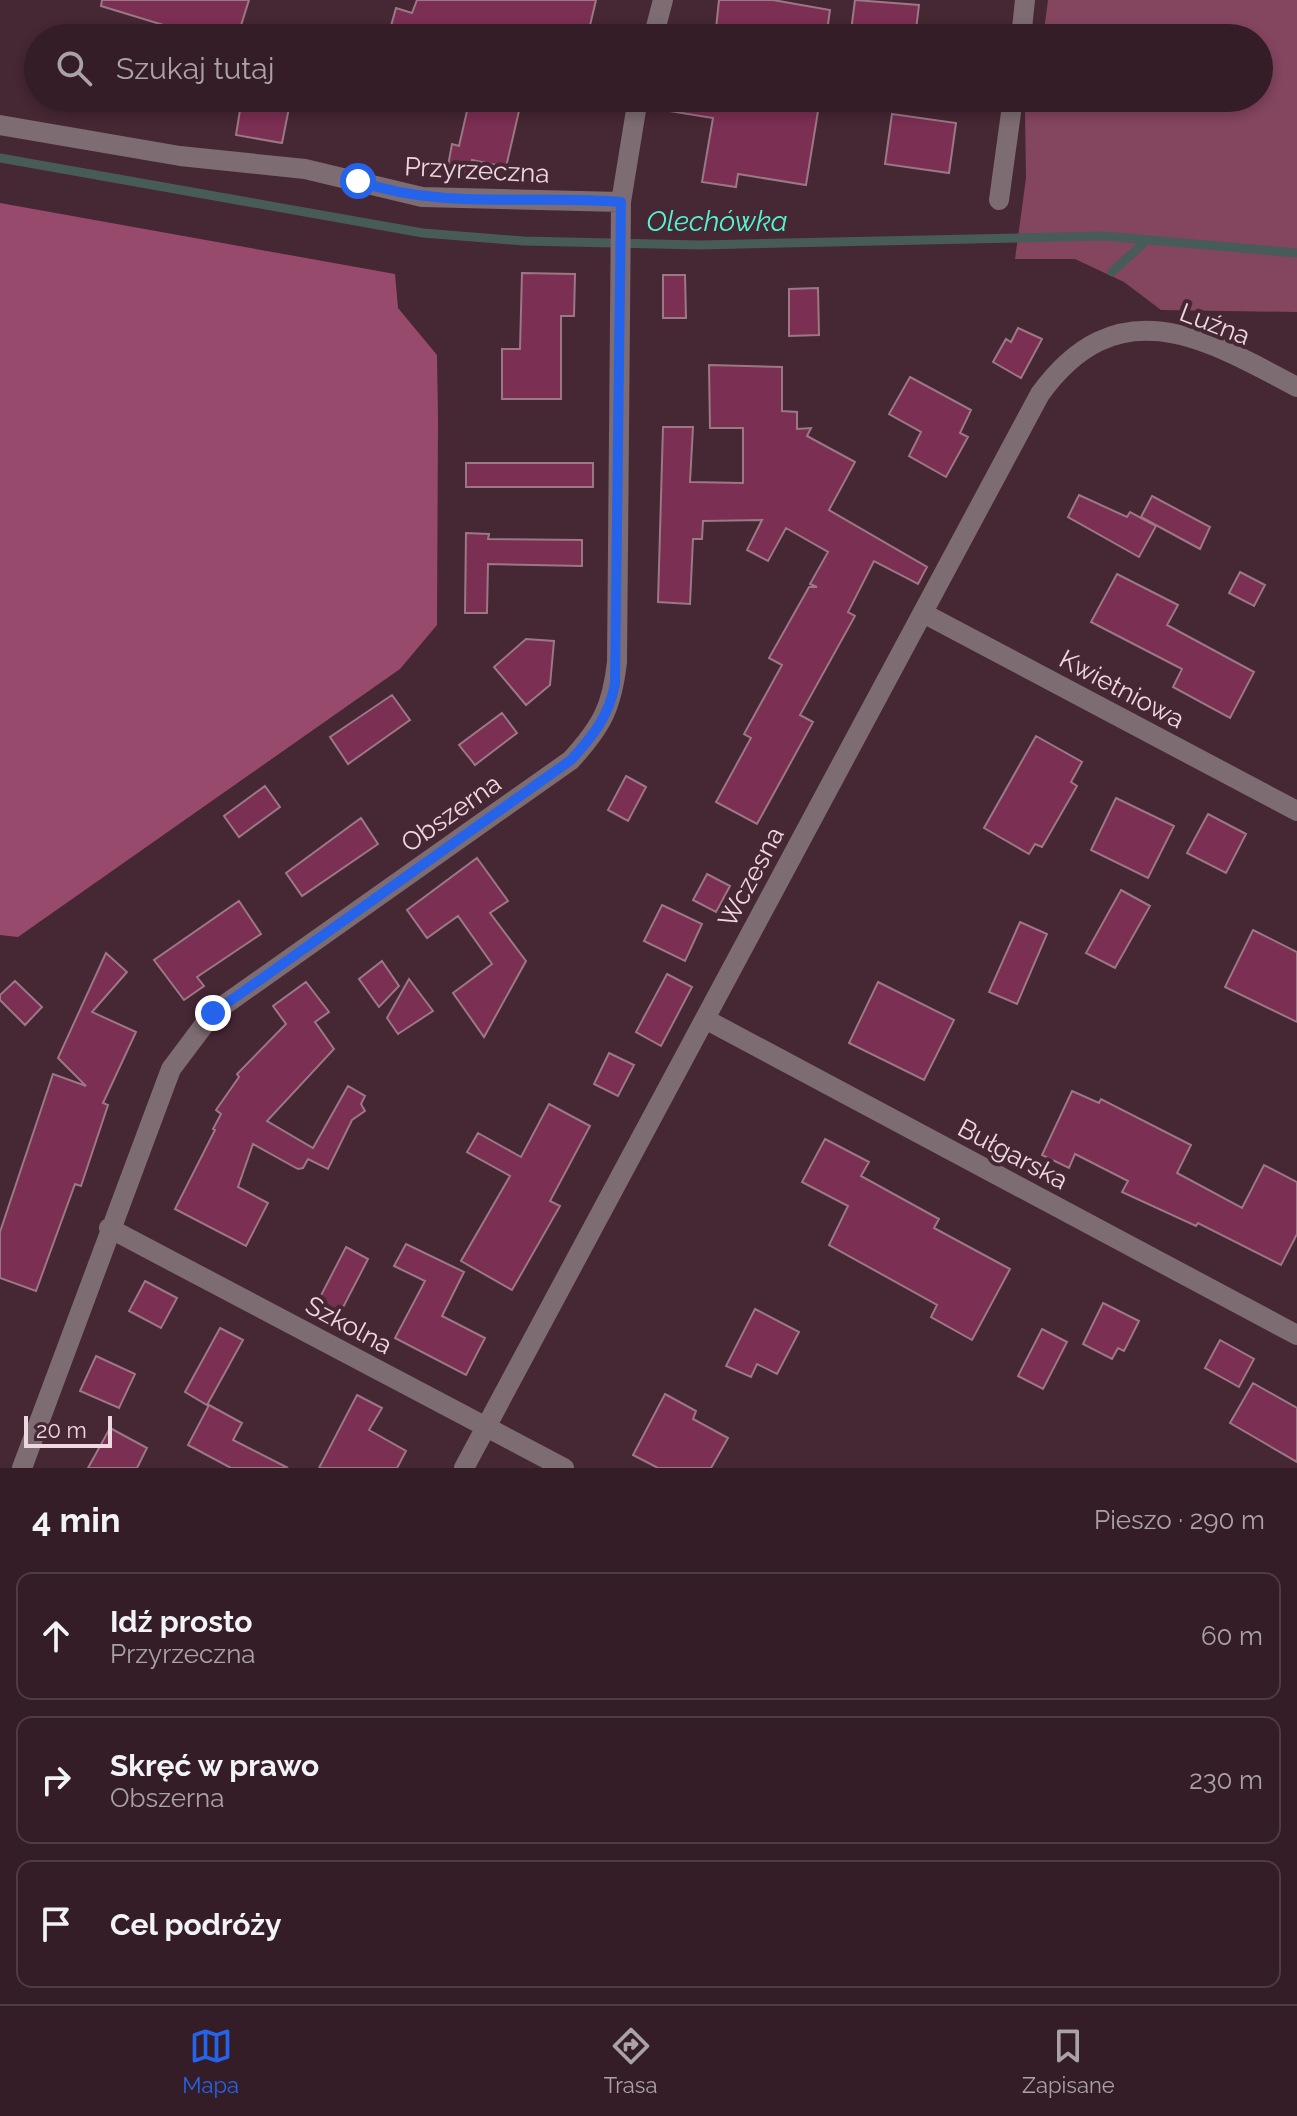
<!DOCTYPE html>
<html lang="pl">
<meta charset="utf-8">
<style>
:root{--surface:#341d27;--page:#3c262f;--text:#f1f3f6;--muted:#a9a2a7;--line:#4e3b44;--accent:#2563eb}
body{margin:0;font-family:Raleway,sans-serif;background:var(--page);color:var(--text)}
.scale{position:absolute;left:24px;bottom:20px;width:88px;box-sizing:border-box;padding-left:8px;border:4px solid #edd8e0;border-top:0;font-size:22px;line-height:28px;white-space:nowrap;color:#edd8e0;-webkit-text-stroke:6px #462734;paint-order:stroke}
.stop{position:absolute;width:24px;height:24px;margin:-18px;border:6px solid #2563eb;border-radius:50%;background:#fff}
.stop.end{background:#2563eb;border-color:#fff;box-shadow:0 2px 8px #0008}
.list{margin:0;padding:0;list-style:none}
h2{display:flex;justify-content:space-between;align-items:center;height:104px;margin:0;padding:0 32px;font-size:34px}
h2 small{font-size:26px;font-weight:400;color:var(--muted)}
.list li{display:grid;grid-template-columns:52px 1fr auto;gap:24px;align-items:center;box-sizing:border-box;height:128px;margin:0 16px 16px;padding:0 16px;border:2px solid var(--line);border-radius:16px}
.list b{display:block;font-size:30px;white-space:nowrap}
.list p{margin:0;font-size:26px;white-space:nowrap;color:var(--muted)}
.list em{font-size:26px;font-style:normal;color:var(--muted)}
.icon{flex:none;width:44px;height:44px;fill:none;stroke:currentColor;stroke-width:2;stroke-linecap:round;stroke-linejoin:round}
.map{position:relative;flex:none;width:1297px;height:1468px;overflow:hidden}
.search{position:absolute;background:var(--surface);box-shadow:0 4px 12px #0003;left:24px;right:24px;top:24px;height:88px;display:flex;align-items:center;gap:20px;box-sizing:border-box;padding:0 28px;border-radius:44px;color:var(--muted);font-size:30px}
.sheet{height:536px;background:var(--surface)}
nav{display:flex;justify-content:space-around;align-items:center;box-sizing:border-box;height:112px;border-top:2px solid var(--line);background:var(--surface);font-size:22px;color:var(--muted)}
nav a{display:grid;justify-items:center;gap:4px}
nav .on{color:var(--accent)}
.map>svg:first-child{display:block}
</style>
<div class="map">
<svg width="1297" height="1468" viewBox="0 0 1297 1468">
<rect width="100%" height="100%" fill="#462734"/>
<path fill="#84455f" d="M1048,0H1297V312L1161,310L1124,282L1075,259H1015L1026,178L1025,111L1029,98H1259V38H1043Z"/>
<path fill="#984a6c" d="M0,203L395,274L398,308L437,355L438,418L437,625L400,669L18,937L0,935Z"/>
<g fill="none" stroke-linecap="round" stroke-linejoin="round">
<path stroke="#475b58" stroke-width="9" d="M0,158L423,233L524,241L700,245L1104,236L1297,253
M1112,272L1147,240"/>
</g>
<path fill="#7b2f52" stroke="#9c7785" stroke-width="2" d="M102,0H249L237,38H206L101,6Z
M417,0H596L587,38H406L389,33L396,8L412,13Z
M719,0H773L830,10L826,38H715Z
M855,0L919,5L915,38L851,31Z
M242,98H291L282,143L236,135Z
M470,98H522L506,167L472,160L469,175L447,171L452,144L459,146Z
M670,98H778L819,105L806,185L738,174L736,187L702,182L713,118L669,111Z
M892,114L956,123L949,173L885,164Z
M522,273L575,274L574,316H561V399H502V349H520Z
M663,275H685L686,318H663Z
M818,288L819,335L789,336V289Z
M1018,328L1042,339L1021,378L993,362L1006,339L1011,342Z
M709,365L782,367V411L797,412V429L811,428L807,436L855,462L829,510L927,567L918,584L874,561L848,612L855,616L800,715L813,722L757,824L716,802L751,738L744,734L782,665L769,658L809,587H817L810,584L828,552L786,528L768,561L747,550L762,520L703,521L702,539H693L690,604L658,602L663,427H693L690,482L743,483V428H710Z
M910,377L971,410L960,433L968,437L946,477L909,456L921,432L889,414Z
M466,463H593V487H466Z
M1079,495L1127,517L1130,512L1156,526L1139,557L1068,517Z
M1152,496L1210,527L1200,549L1141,517Z
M466,533L489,534L488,539L582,540V566L488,564L487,613H465Z
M1240,572L1265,585L1254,606L1229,593Z
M1117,574L1178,605L1167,625L1254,672L1230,718L1173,687L1182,669L1091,622Z
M526,639L554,641L550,685L526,705L494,667Z
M392,695L410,720L348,764L330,737Z
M502,713L517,733L475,765L459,745Z
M1036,736L1082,762L1071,782L1077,786L1042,847L1035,844L1029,854L984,828Z
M626,776L646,787L628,821L608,810Z
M265,786L280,807L239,837L224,816Z
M1116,798L1174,826L1148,878L1091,850Z
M1208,814L1246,834L1226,873L1187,853Z
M361,818L378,844L302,896L286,873Z
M477,858L508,901L490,913L526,961L484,1037L453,993L492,964L458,916L427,938L407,910Z
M707,874L730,886L716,912L693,900Z
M1121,890L1150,906L1115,968L1086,953Z
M239,901L261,934L197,977L204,986L184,1000L154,960Z
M662,905L702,924L685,961L644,941Z
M1020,922L1047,934L1017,1004L989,992Z
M1253,930L1297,952V1022L1225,987Z
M106,953L127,972L92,1012L136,1032L103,1103L108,1105L81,1186L75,1184L36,1291L0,1278V1232L53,1074L86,1086L58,1058Z
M382,961L399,986L379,1007L359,979Z
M667,974L692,987L661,1046L636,1032Z
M409,979L433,1011L398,1034L387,1018Z
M15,981L42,1007L25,1025L0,1000V995Z
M306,982L329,1012L315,1022L334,1049L267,1121L313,1148L348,1086L365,1096L361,1104L365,1111L352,1120L328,1169L308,1159L303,1168L298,1169L253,1144L238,1187L268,1203L246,1246L175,1209L215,1130L213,1129L221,1114L216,1110L239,1077L237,1074L286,1024L273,1006Z
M878,982L954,1020L924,1080L849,1043Z
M609,1053L634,1065L618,1096L594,1084Z
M1072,1091L1099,1103L1101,1099L1191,1145L1177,1173L1242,1208L1264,1165L1297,1182V1234L1281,1265L1198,1223L1196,1226L1122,1192L1128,1181L1075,1154L1069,1168L1042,1155Z
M549,1104L590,1126L550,1201L560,1206L512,1290L461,1261L510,1176L467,1152L478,1133L521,1157Z
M825,1139L869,1162L861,1176L939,1219L934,1228L1010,1269L972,1340L931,1317L937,1305L829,1245L848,1206L802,1182Z
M406,1244L464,1272L442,1316L485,1338L466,1375L395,1338L425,1281L394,1266Z
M346,1247L368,1259L337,1319L315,1307Z
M145,1281L177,1298L161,1328L129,1311Z
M1103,1303L1139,1321L1124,1351L1118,1348L1112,1359L1083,1344Z
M755,1309L799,1332L777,1374L757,1364L751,1377L726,1366Z
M220,1328L243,1340L207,1405L185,1392Z
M1042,1329L1067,1342L1043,1389L1018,1376Z
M1220,1340L1254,1359L1239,1387L1205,1368Z
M96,1356L135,1374L119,1408L80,1391Z
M1253,1383L1297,1408V1462L1230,1423Z
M665,1394L696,1411L693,1419L728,1438L711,1468H658L633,1455Z
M357,1395L382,1408L369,1430L406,1451L397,1468H319Z
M209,1405L242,1423L233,1440L288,1468H231L188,1445Z
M110,1428L147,1448L137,1468H88Z"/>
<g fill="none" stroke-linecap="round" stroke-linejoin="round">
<path stroke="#7d6c72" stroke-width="20" d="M653,38L663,0
M1021,38L1025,0
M0,125L180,156L305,169L422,197L621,202
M999,200L1013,98
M923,613L1297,811
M705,1019L1297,1335
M109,1228L564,1468
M22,1468L171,1069L213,1013L571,760C602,726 612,707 617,662L621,202L638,98
M464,1468L1040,394C1117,288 1202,336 1297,387"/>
</g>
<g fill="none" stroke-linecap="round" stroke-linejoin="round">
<path stroke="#2563eb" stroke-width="10" d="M213,1013L571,760C593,736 609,716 615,684L621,202C533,194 444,211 358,181"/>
</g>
<g text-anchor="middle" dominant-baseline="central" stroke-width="8" stroke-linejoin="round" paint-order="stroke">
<g font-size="26" fill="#edd8e0" stroke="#462734">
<text transform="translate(477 170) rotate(3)">Przyrzeczna</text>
<text transform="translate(1215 324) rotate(21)">Luźna</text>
<text transform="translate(1122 689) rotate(28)">Kwietniowa</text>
<text transform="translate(451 813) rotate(-35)">Obszerna</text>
<text transform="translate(751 877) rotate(-62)">Wczesna</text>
<text transform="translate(1013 1154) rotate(28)">Bułgarska</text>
<text transform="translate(349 1325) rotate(28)">Szkolna</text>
</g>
<g font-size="28" font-style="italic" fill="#54f4d1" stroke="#462734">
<text x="717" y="221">Olechówka</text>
</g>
</g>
</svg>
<div class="scale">20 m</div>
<div class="stop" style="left:358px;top:181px"></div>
<div class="stop end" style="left:213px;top:1013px"></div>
<div class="search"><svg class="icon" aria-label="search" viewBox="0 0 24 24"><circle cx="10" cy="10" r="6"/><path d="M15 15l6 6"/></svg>Szukaj tutaj</div>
</div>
<section class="sheet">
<h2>4 min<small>Pieszo · 290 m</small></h2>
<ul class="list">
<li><svg class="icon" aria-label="ahead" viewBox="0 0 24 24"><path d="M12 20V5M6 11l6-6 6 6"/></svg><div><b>Idź prosto</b><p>Przyrzeczna</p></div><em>60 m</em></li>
<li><svg class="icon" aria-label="right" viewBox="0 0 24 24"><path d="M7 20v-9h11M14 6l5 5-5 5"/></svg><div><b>Skręć w prawo</b><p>Obszerna</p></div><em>230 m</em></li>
<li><svg class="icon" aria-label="arrive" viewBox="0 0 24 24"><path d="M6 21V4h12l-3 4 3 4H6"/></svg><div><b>Cel podróży</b></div></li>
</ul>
</section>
<nav>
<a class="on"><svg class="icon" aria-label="map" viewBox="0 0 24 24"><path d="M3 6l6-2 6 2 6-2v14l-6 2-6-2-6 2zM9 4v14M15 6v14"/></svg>Mapa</a>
<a><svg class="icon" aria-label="directions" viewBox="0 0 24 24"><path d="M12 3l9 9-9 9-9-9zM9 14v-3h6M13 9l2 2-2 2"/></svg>Trasa</a>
<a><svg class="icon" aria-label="saved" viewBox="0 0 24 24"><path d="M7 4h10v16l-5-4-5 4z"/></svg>Zapisane</a>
</nav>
